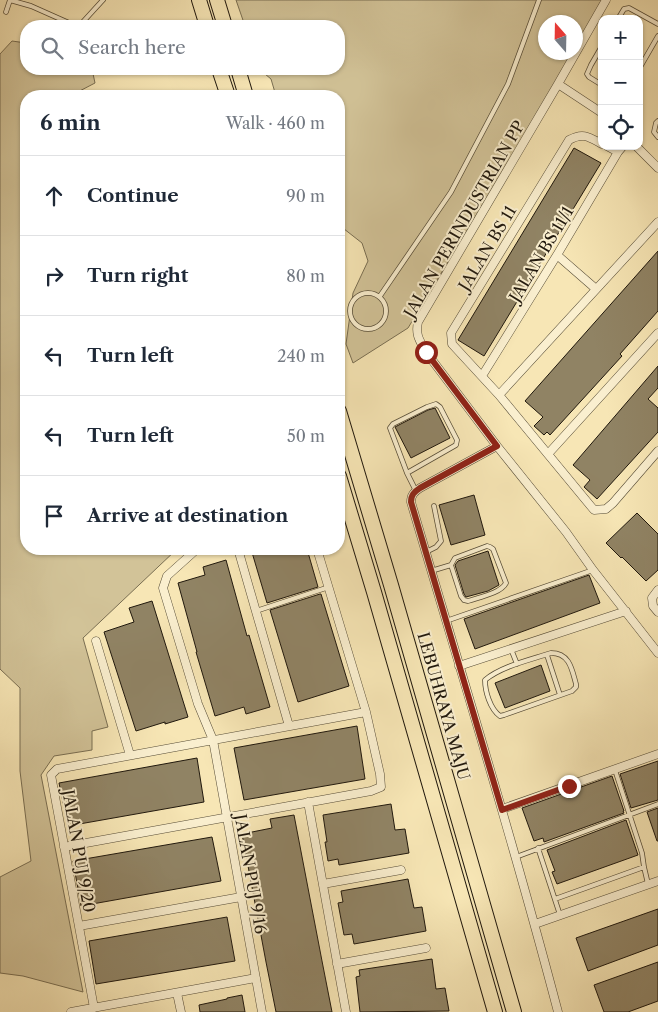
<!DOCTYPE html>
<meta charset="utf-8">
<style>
:root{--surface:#fff;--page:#f2f2f3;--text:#1f2937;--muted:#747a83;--line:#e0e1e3}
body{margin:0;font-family:"Libre Caslon Text",serif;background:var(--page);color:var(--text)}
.controls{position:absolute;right:15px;top:15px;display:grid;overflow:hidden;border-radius:10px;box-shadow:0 1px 4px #0004}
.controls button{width:45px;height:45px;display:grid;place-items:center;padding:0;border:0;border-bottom:1px solid var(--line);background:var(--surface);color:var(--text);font:25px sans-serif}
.compass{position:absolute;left:538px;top:15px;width:45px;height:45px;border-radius:50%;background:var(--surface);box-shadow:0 1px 4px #0004;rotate:340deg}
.stop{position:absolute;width:15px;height:15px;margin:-11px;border:4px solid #8f2418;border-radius:50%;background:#fff}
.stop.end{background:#8f2418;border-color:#fff;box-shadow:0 1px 5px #0008}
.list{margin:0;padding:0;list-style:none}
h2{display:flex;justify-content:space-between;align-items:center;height:65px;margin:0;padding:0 20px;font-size:21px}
h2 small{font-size:16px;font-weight:400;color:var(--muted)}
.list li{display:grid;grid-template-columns:32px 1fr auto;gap:15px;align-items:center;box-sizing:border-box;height:80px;padding:0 20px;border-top:1px solid var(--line)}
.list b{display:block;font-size:19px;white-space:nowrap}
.list em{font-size:16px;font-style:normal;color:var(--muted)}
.icon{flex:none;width:28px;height:28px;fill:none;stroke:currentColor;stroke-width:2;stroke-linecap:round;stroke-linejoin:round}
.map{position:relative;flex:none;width:658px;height:1012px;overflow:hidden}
.search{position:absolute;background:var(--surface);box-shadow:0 1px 4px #0004;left:20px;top:20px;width:325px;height:55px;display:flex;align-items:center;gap:12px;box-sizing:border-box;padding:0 18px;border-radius:20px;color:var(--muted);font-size:19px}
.panel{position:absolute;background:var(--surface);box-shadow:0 1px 4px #0004;left:20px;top:90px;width:325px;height:465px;border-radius:20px}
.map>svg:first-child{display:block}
</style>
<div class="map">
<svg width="658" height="1012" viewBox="0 0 658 1012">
<rect width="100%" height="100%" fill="#f7e6b5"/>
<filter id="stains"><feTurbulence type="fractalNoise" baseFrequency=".004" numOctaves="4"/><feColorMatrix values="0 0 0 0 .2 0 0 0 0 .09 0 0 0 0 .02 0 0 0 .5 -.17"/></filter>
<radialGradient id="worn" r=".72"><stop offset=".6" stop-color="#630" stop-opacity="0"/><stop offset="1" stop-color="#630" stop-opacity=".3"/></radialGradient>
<path fill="#d2c398" stroke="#796e52" d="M236,0H607L576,52V22H546V52H575L408,328L353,363L346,344L353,293L368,261L362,243L339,225V96H276L271,79L259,69H339V26H245Z
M12,41L26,43V69H92L95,83L70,96H26V549H177L83,638L108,727L92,731V750L54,756L41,775L83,992L23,976L0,973V877L31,861L20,771V688L0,669V54Z"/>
<path fill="#908364" stroke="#20180d" d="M574,148L601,163L484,356L458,340Z
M658,251V311L620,354L622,356L550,435L547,432L544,435L534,426L543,417L525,401Z
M658,366V388L648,399L658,408V432L597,499L584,487L590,480L573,465Z
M435,408L450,438L411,458L395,427L428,410Z
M474,495L485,535L451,545L439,505Z
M637,513L658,534V570L646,581L622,557L621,558L606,543Z
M251,549H307L318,587L267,603Z
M488,551L499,585L488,591L466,597L464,594L455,565L458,561Z
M226,560L247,636L249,635L270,707L246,714L244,707L215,716L196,652H197L178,583L205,575L203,567Z
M589,575L600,603L475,649L464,619Z
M320,594H321L349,686L298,702L270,610Z
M152,601L188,717L165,724V722L136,731L104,632L134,622L129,608Z
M541,665L550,691L505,708L495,683Z
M357,726L365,779L244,800L234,748Z
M197,758L204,802L68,826L59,783Z
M658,761V800L631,808L620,774Z
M612,776L624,811H623L624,813L544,842L543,838L534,841L522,808Z
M391,804L395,830L405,829L409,853L339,865L338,859L328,861L325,842H327L323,815Z
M658,808V841H657L647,812Z
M294,815L322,961L332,1012H276L266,962L242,834L272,828L270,819Z
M626,820L638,855L557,884L552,872L555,871L547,850Z
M212,837L221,881L81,906L73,861Z
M408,879L414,908L422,907L426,931L354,944L352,934L344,935L338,903L343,902L341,891Z
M658,909V945L588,971L576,938Z
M227,917L235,961L96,984L89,941Z
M432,959L436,989L445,988L449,1011L360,1012L356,977L360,976L359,970Z
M658,962V1001L628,1012H604L594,985Z
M242,995L245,1012H200L199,1005L227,999V998Z"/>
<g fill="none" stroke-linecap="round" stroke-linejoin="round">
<g stroke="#564c37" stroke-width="5.5">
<path id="lane" d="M10,0L31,6L76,26L81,24L103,0
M6,12L10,0
M618,19L624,9L629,8L658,24
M602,46L591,65L587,74L589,77L602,85
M639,69L658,36
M658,121L656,123L654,132L658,137
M350 311a18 18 0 1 1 36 0a18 18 0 1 1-36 0Z
M380,296L451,192L508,84L539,0
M407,473L456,445L457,440L440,407L436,404L427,407L393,424L390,428L407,473L416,491
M426,552L436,547L441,541L434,506
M431,571L451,565L455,558L487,546L490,547L493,549L506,583C501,593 480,597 468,601L464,600L461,596L451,565
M256,611L329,587
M446,621L593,570
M511,649L517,664
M551,653C570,653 572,670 576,684V687L572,691L504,715L500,716C490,709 485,691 485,680C502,666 530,660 551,653Z
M547,655L560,695
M615,770L642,853L644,867L648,884
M538,848L560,915
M516,857L658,804
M555,899L644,867"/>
</g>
<g stroke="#564c37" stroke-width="9">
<path id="street" d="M606,0L558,84L418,322C415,335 420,341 426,352L497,446L566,532L593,570L658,653
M558,84L602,113
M602,144C589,137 583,132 569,140L451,333L452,344L499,395L594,510L606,509L613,503L658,451
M607,146L618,152
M636,146L658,168
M557,255L596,289
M482,376L557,255L618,152L623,146
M499,395L658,222
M497,446L420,488C414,492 411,495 411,502C461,672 513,841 558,1012
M548,454L658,333
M197,549L167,576L163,588L198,704L213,740L262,1012
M238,549L289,726
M658,590L652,598L653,606L658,612
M96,641L130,755
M459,666L626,611
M308,802L346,1012
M502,809L658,754
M64,847L371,791L381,787L380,774L366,712L317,549
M323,884L401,870
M535,924L658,881
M79,926L241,897
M337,964L426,948
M177,993L181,1012
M94,1008L51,775L57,769L366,712
M71,1012L256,978"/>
</g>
<g stroke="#20180d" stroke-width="16">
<path id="highway" d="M199,0L207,26
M217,0L225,26
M219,69L228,96
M238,69L246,96
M339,411L391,585L514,1012
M339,476L374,592L495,1012"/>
</g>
<use href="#lane" stroke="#faefcf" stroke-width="4"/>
<use href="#street" stroke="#faefcf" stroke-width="8"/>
<use href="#highway" stroke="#f7e6b5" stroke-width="14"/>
</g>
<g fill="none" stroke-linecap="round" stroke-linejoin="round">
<path stroke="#8f2418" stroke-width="6" d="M426,352L497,446L420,488C414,492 411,495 411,502L502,810L569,786"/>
</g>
<g text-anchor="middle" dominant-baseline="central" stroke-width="4" stroke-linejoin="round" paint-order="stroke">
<g font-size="16" fill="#20180d" stroke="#faefcf">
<text transform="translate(464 219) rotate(-60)">JALAN PERINDUSTRIAN PP</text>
<text transform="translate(487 248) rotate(-59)">JALAN BS 11</text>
<text transform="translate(541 254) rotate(-59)">JALAN BS 11/1</text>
<text transform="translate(444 706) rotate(74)">LEBUHRAYA MAJU</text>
<text transform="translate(79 851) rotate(80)">JALAN PUJ 9/20</text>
<text transform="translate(251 874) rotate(80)">JALAN PUJ 9/16</text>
</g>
</g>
<rect width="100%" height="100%" filter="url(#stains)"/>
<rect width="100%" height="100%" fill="url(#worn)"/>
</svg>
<div class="controls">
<button>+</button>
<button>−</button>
<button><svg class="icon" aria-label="locate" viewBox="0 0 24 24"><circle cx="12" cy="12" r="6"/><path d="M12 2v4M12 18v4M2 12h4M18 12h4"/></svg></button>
</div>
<svg class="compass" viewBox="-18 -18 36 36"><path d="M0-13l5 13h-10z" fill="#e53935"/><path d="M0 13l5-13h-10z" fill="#747a83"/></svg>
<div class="stop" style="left:426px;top:352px"></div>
<div class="stop end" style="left:569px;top:786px"></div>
<div class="search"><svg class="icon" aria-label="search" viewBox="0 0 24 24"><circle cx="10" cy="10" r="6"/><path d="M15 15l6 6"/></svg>Search here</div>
<section class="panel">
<h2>6 min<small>Walk · 460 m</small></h2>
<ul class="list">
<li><svg class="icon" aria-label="ahead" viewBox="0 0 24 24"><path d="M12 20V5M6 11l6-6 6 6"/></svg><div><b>Continue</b></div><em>90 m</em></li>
<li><svg class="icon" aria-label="right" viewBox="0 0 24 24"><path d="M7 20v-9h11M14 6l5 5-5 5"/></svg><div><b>Turn right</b></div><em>80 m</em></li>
<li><svg class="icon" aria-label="left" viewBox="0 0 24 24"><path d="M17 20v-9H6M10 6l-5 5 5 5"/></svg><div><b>Turn left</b></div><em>240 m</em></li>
<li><svg class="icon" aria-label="left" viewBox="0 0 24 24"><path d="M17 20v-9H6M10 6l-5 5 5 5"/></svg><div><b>Turn left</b></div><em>50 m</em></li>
<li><svg class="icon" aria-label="arrive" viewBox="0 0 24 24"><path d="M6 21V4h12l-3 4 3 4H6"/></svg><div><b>Arrive at destination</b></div></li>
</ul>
</section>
</div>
